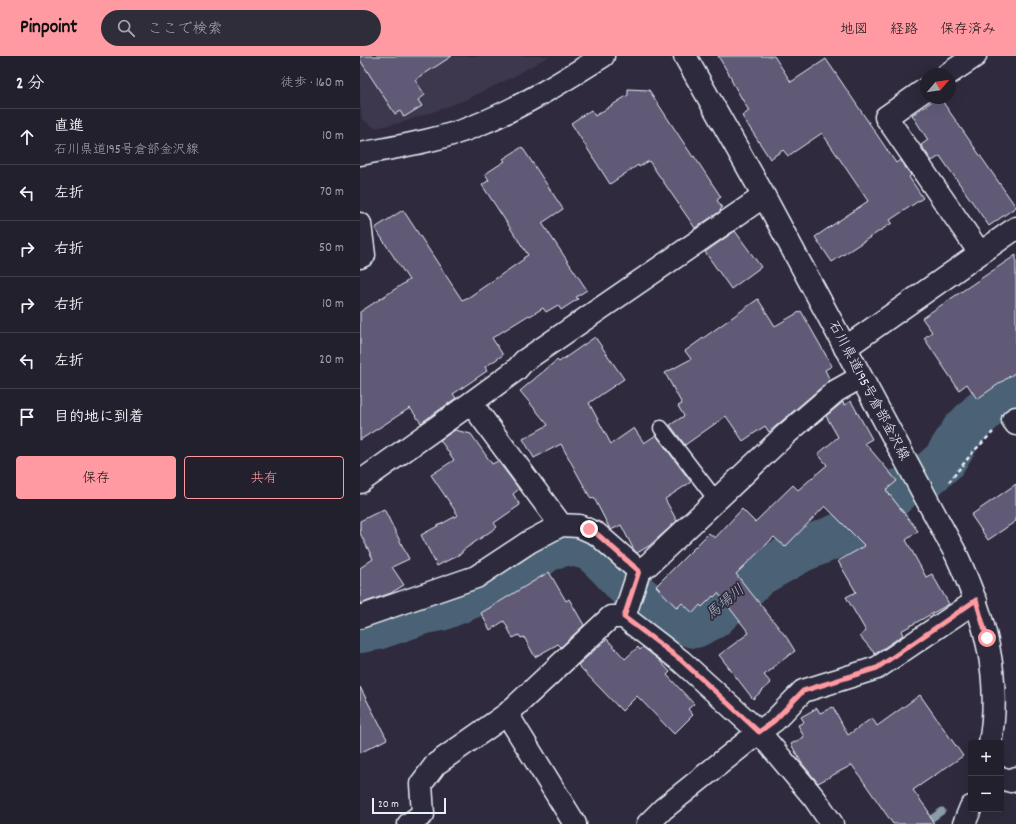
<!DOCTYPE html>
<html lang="ja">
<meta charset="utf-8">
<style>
:root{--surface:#23202e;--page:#2f2d3a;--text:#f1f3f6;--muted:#a3a3aa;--line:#403e4a;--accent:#ff9aa2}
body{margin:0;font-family:Dekko,"Klee One",sans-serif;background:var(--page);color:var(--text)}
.controls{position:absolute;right:12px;bottom:12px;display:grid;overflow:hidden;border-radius:4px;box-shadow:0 4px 16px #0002}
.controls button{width:36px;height:36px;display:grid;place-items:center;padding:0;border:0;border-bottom:1px solid var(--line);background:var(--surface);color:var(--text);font:20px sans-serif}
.compass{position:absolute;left:560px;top:12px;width:36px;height:36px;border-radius:50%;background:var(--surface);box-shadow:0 4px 16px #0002;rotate:61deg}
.scale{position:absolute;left:12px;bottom:10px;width:74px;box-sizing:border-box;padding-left:4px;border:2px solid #e8f1f8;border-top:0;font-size:11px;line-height:14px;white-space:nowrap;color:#e8f1f8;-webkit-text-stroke:3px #2f2a3d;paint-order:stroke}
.stop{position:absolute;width:12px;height:12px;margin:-9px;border:3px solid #ff9aa2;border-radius:50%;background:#fff}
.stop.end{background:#ff9aa2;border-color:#fff;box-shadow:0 1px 4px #0008}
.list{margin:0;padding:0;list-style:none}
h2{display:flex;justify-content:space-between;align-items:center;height:52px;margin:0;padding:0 16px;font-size:17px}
h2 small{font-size:13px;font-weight:400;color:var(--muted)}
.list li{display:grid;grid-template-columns:26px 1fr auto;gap:12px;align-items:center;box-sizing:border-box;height:56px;padding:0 16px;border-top:1px solid var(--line)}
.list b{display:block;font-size:15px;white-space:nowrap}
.list p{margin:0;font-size:13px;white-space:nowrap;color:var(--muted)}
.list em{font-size:13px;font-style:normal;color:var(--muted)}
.actions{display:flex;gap:8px;padding:12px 16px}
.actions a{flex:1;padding:9px 0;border:1px solid var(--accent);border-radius:4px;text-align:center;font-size:14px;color:var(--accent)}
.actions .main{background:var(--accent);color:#111}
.icon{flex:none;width:22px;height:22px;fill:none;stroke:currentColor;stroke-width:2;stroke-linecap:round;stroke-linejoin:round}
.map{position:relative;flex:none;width:656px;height:768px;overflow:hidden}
header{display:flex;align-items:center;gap:24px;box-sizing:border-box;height:56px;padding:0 20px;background:var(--accent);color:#111}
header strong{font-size:19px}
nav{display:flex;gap:22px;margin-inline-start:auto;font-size:14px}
.search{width:280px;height:36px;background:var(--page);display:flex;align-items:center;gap:10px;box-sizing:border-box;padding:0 14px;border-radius:22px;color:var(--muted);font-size:15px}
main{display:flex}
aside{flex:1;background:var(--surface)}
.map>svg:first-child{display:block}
</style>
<header>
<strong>Pinpoint</strong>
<div class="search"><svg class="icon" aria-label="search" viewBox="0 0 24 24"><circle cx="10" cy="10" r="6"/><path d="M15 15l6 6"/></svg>ここで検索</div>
<nav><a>地図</a><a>経路</a><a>保存済み</a></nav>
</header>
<main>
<aside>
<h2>2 分<small>徒歩 · 160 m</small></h2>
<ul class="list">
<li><svg class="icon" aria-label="ahead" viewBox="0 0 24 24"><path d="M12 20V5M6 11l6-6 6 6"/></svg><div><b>直進</b><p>石川県道195号倉部金沢線</p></div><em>10 m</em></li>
<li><svg class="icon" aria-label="left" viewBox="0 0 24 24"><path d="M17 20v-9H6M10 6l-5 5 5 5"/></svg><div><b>左折</b></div><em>70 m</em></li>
<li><svg class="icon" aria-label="right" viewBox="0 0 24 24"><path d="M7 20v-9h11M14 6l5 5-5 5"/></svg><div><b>右折</b></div><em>50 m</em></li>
<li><svg class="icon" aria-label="right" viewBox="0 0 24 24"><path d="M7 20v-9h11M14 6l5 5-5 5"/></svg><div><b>右折</b></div><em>10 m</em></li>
<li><svg class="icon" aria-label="left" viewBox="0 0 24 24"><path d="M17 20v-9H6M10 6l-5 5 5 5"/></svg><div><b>左折</b></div><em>20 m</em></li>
<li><svg class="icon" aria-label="arrive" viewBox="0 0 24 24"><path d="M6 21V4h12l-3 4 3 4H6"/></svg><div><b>目的地に到着</b></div></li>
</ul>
<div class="actions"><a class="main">保存</a><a>共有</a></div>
</aside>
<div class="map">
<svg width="656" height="768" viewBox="0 0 656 768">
<rect width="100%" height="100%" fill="#2f2a3d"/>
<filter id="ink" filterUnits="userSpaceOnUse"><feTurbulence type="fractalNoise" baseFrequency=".025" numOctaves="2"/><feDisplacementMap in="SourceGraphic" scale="8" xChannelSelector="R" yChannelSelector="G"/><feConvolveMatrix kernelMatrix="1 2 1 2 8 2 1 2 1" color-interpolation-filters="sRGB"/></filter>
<g filter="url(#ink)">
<path fill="#3e384e" d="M0,0H189L153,21L103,45L47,65L15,72L2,63L0,47Z"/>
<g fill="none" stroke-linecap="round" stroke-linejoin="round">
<path stroke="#8a9baa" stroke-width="7" d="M564,768L582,755"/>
<path stroke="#4b6276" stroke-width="44" d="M568,419L584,405L603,375L630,348L656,329
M0,575L17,572L61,557L81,553L125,535L147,524L166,510L186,494L208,487L231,493L247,508L273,536L303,561L335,570L353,561L399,518L440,495L484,477L513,458L538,435"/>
</g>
<path fill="#615a77" stroke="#e8f1f8" d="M0,0H92L55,24L65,39L58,44L62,50L44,61L40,55L35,58L0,4Z
M358,0H414L431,26L466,3L536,107L540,104L551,119L549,121L563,142L530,164L532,167L472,206L455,181L508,145L462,77L428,100L423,94L410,103L382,60L389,55L371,24L372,23Z
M268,33L289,34L333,101L334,100L361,141L357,144L362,152L360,154L361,155L335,172L289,105L279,111L278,109L250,128L211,67L231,54L235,60L268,39Z
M577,42H580L656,151L629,170L580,100L572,105L561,89L568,84L552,59Z
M162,91L203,153L182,167L227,234L216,241L218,243L201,254L198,249L186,256L183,252L170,260L169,259L132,282L143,299L125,311L127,315L93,338L96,342L61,367L50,352L0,384V256L49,224L15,172L43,154L102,244L109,241L164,203L163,202L168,199L122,129L129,124L125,118L145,105L143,103Z
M375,175L401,211L371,233L345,196Z
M656,199V316L617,343L607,328L599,334L564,282L572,276L562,262Z
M398,243L415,270L441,255L472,310L465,314L470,324L409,376L405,370L383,385L366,360L325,389L310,369L324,360L318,350L322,348L305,317L331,303L325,295Z
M235,281L264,323L229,347L251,388L274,372L284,387L296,379L331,426L305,443L317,465L289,490L277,497L274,494L261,469L251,474L250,473L234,442L231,443L201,388L174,402L163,383L188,369L160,335L197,304L199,306Z
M491,345L512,383L505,387L537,425L526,434L558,475L546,484L566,521L572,518L589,548L541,575L543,579L515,598L500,580L506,575L486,541L496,536L478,505L505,490L465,450L425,491L414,481L376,518L427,582L435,595L413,611L414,612L404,619L411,627L393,643L359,599L389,577L358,537L354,541L353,540L342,551L340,549L333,557L322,547L317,552L296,530L349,477L355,482L382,453L395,466L433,429L438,434L467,409L458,398L478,381L466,360L483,346L484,349Z
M95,374L111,378L132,408L138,405L159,433L153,438L160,449L134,467L137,471L102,495V497L77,510L61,479L98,459L71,419L94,404L80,384Z
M656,428V465L628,484L611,459Z
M24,453L49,503L32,511L44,529L31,537L0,548V512L13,503L0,477V465Z
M189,516L206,545L209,543L224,569L201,591L198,588L175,601L164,581L161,582L159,579L153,582L144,565L130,574L121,557Z
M247,583L265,603L278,591L280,594L283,591L299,604L310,616L307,619L334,648L328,653L333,659L314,678L277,640L262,655L218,609Z
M0,631L27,683L0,697Z
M560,639L603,700L553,734L569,756L568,757L574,768H533L492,709L458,727L441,706L431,688L444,681L438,669L444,666L441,661L457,652L460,657L473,651L488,679L512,662L517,670Z"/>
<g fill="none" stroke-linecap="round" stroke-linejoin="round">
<g stroke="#e8f1f8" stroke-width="17">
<path id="lane" d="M301,372L350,436L357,443"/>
</g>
<g stroke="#e8f1f8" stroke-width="25">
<path id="street" d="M588,18L615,0
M566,33L526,61L620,197
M0,168L4,199L0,201
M485,292L656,172
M111,347L201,469
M656,362L653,364L656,368
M0,426L111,347L156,314L164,305L404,140
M0,561L116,521L169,486L201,469L219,470L237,478L279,515
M264,561L321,605L399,676L455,743L472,768
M147,658L215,768
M641,722L651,725L656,722
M49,768L63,758L61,728L76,708L147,658L251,561H264L279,515L289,508L425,379L476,335L501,321
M288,768L303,753L399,676L414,665L443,635L517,612L616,545"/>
</g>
<g stroke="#e8f1f8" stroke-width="25">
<path id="secondary" d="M325,0L404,140L596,498C624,559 642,619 630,687
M0,98C36,91 81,84 115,70C160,52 202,26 243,0
M604,768L611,751"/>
</g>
<path stroke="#e8f1f8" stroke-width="2.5" stroke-dasharray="4 3" stroke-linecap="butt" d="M589,426L613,396L633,376"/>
<use href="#lane" stroke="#2f2a3d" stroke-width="14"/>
<use href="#street" stroke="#2f2a3d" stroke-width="22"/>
<use href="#secondary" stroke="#2f2a3d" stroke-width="22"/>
</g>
</g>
<g fill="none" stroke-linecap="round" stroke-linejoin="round" filter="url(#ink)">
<path stroke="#ff9aa2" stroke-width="5" d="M229,473L237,478L279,515L264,561L321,604L399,676L414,665L443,635L517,612L616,544L627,582"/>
</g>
<g text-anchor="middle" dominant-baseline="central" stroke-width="3.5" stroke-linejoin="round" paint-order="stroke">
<g font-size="14" fill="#e8f1f8" stroke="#2f2a3d">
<text transform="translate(508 335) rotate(62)">石川県道195号倉部金沢線</text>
</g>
<g font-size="15" font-style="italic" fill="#a9b8c4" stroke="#2f2a3d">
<text transform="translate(366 547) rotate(-40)">馬場川</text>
</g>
</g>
</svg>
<div class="controls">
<button>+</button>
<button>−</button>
</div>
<svg class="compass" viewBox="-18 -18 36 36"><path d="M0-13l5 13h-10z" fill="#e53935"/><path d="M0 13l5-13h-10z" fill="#a3a3aa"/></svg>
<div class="scale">20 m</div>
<div class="stop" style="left:627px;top:582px"></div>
<div class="stop end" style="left:229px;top:473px"></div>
</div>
</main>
